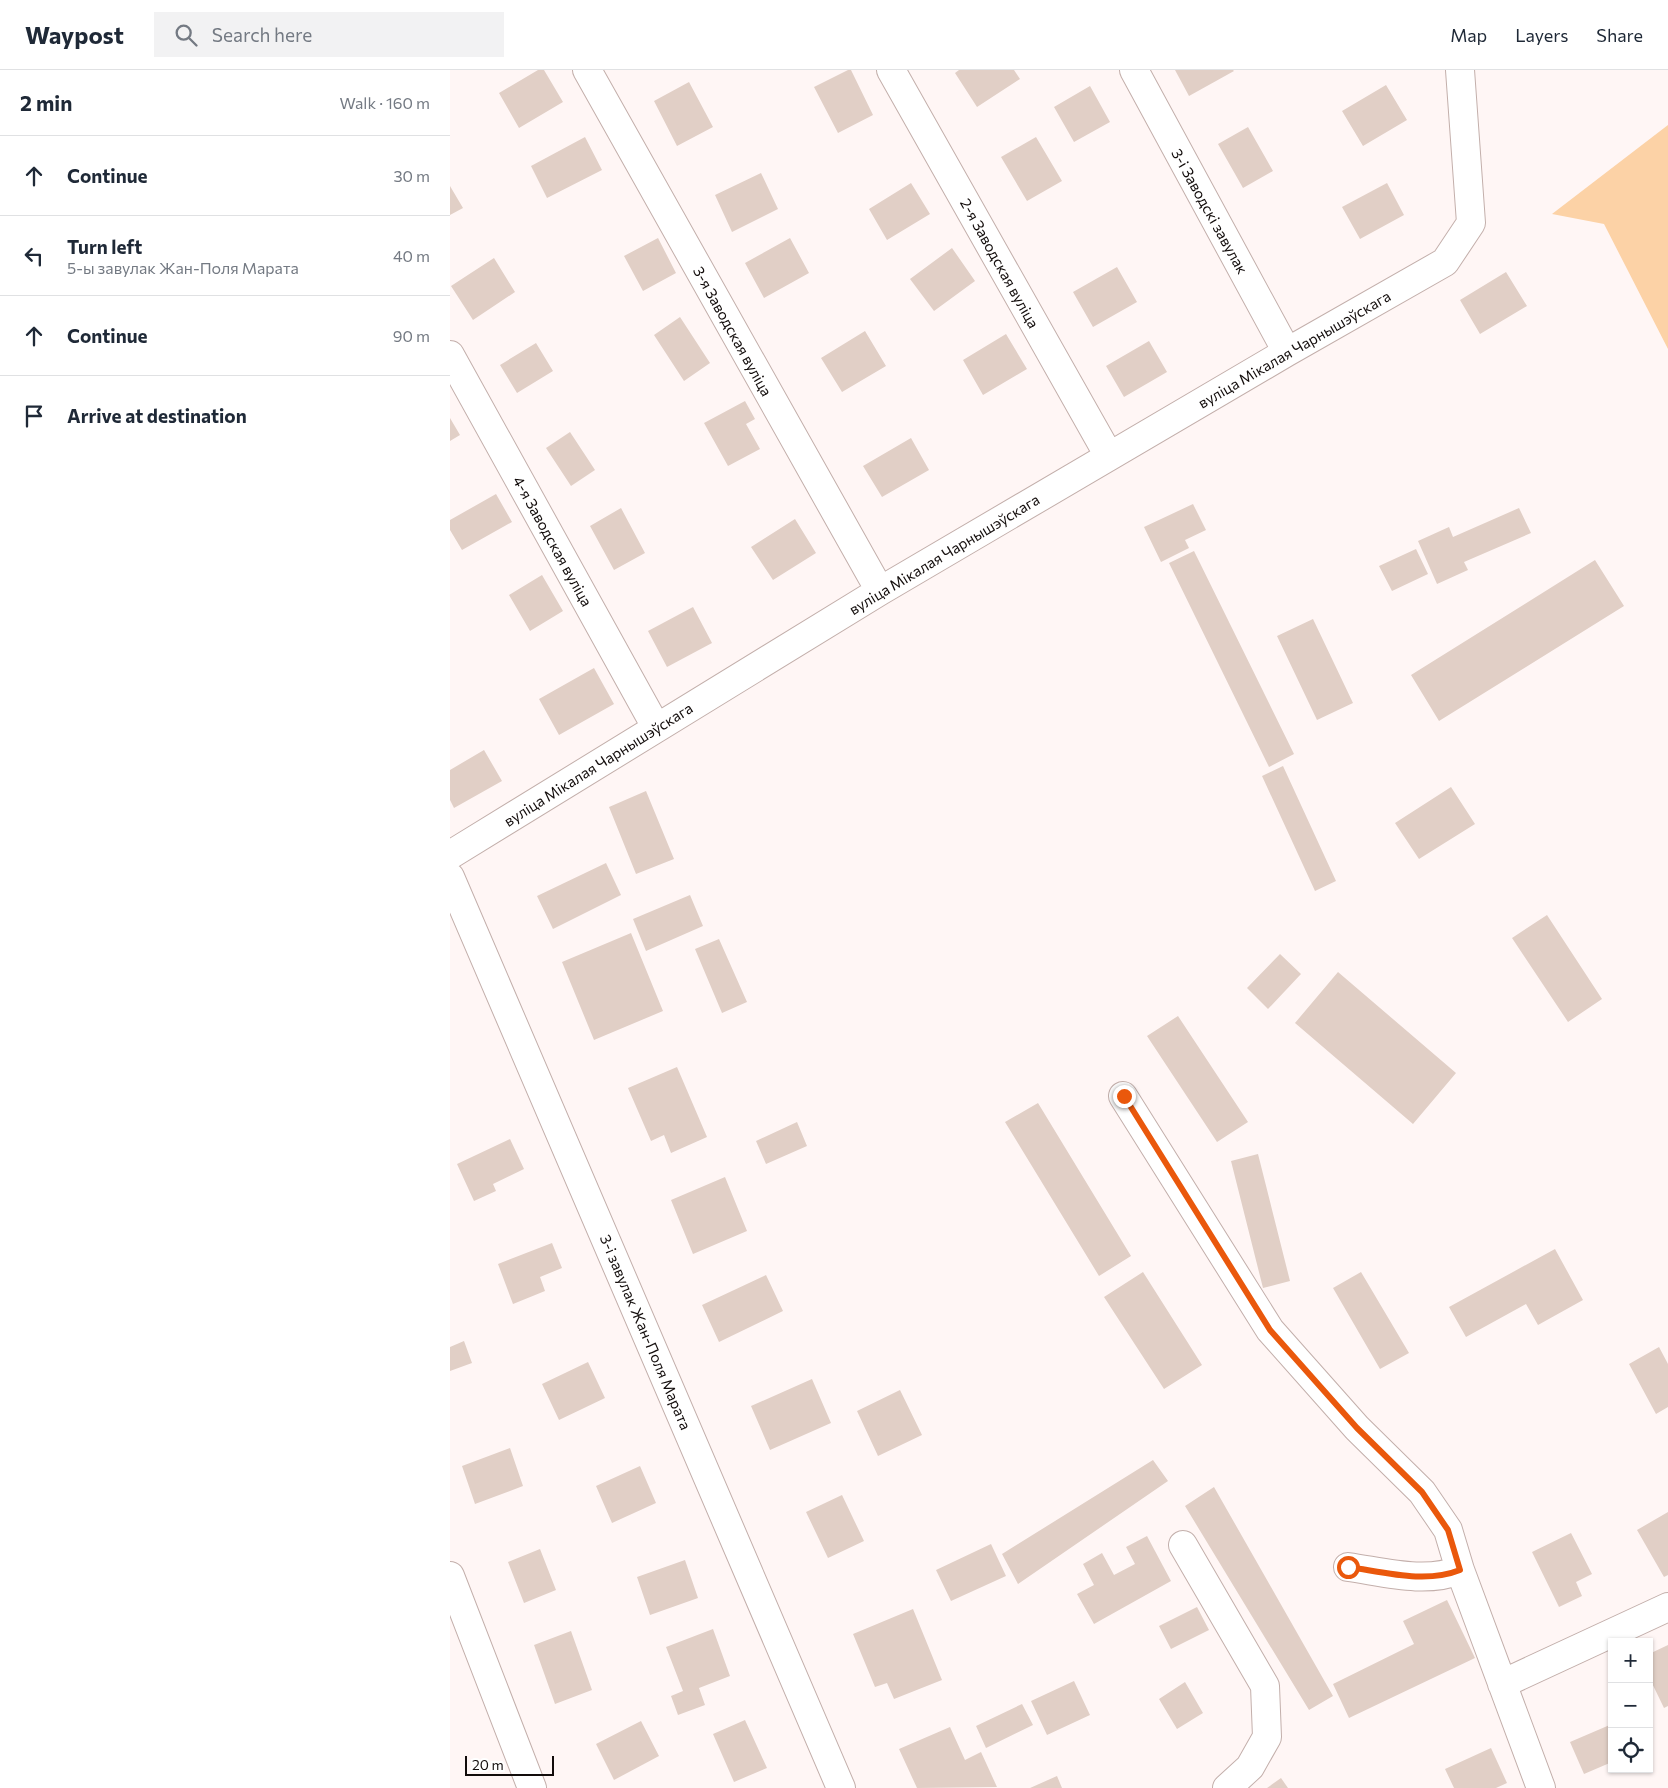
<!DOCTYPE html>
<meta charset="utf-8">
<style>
:root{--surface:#fff;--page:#f2f2f3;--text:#1f2937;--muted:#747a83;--line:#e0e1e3}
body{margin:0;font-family:Commissioner,sans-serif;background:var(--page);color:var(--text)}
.controls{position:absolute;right:15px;bottom:15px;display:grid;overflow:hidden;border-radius:0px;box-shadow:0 1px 4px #0004}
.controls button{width:45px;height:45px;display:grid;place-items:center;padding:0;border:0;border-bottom:1px solid var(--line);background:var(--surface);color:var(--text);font:25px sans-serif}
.scale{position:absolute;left:15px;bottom:12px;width:89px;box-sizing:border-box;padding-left:5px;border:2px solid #120c0b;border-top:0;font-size:14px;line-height:18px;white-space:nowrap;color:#120c0b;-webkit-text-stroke:4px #fff;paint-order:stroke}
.stop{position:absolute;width:15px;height:15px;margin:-11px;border:4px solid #ea580c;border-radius:50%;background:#fff}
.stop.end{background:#ea580c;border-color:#fff;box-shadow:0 1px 5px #0008}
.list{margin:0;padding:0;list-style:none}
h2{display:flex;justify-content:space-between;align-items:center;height:65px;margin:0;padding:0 20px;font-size:21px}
h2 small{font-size:16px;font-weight:400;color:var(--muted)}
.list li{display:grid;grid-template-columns:32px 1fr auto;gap:15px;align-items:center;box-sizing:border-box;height:80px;padding:0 20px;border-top:1px solid var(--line)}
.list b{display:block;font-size:19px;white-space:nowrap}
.list p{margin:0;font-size:16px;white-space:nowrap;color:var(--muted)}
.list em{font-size:16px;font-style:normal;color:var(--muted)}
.icon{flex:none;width:28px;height:28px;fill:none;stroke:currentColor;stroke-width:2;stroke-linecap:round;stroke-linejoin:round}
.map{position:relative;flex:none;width:1218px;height:1718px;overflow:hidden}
header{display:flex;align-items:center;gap:30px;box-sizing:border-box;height:70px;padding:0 25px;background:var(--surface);border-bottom:1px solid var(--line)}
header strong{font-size:24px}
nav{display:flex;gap:28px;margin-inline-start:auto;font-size:18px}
.search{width:350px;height:45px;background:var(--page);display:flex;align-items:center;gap:12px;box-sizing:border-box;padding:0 18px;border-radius:0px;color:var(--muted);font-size:19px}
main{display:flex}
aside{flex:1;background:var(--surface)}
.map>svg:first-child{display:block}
</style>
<header>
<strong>Waypost</strong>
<div class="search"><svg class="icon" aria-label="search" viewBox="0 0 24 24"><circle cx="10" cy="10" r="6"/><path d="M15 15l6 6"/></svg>Search here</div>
<nav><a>Map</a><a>Layers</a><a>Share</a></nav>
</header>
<main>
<aside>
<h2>2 min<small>Walk · 160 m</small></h2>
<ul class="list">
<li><svg class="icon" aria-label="ahead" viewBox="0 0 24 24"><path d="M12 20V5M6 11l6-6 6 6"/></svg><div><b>Continue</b></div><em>30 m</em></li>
<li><svg class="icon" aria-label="left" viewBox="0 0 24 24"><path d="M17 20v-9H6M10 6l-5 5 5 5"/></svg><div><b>Turn left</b><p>5-ы завулак Жан-Поля Марата</p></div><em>40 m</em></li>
<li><svg class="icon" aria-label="ahead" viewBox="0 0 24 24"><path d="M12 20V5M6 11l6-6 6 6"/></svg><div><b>Continue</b></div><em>90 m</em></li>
<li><svg class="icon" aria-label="arrive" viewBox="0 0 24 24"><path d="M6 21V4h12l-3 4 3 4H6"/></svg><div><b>Arrive at destination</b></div></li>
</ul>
</aside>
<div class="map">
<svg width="1218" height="1718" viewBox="0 0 1218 1718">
<rect width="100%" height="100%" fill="#fff6f5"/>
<path fill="#fcd2a6" d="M1218,55V279L1154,154L1102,144Z"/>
<path fill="#e1cfc6" d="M88,0H94L113,32L69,58L49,23Z
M398,0H401L423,45L388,63L364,17Z
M509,0H564L570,9L527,37L505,3Z
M725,0H783L784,1L739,26Z
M239,12L263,57L227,76L204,31Z
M936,15L957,50L913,76L892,41Z
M640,16L660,52L624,72L604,37Z
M798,57L823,101L793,118L768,74Z
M135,67L152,100L97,128L81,96Z
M586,67L612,111L577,131L551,87Z
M311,103L328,139L282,162L265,125Z
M461,113L480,144L437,170L419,139Z
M937,113L954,145L910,169L892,137Z
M0,116L13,138L0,145Z
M208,168L226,203L193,221L174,186Z
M340,168L359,203L314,228L295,193Z
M502,178L525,211L484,241L460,209Z
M44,188L65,222L23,250L1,216Z
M667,197L687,232L643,257L623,222Z
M1056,202L1077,236L1030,264L1010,230Z
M230,247L260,293L234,311L204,265Z
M415,261L436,296L392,322L371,288Z
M556,264L577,299L533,325L513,290Z
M699,271L717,302L674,327L656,296Z
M86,273L103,301L67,323L50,295Z
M295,331L305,349L296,354L310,379L278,396L254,353Z
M0,348L10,365L0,371Z
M120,362L145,400L121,416L96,378Z
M461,368L479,400L432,427L413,396Z
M46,424L62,452L12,480L0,460V450Z
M743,434L756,460L735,470L739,478L711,492L694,457Z
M171,438L195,483L164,500L140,456Z
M1069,438L1081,463L1014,492L1018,500L987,514L968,471L999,457L1003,467Z
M345,449L366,483L323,510L301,477Z
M966,479L978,504L942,521L929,496Z
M744,481L844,684L819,697L719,493Z
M1145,490L1174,536L989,651L961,605Z
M92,505L113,541L80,561L59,525Z
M243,537L262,573L217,597L198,561Z
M863,549L903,633L867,650L827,566Z
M144,598L164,634L109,665L89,629Z
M34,680L52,711L4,738L0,730V700Z
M833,696L886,811L865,821L812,706Z
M1001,717L1025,754L969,789L945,753Z
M196,721L224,789L186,804L159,737Z
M156,793L171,825L103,859L87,826Z
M240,825L253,856L196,881L183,849Z
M1097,845L1152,929L1118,952L1062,868Z
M181,863L213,941L144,970L112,892Z
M269,869L297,932L272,943L245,879Z
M830,884L851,904L818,939L797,918Z
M888,902L1006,1003L963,1054L845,953Z
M728,946L798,1052L767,1072L697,966Z
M227,997L257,1067L221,1083L214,1065L201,1071L178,1018Z
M588,1033L681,1186L649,1206L555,1052Z
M347,1052L357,1076L316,1094L306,1071Z
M60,1069L74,1099L43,1114L46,1121L24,1131L7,1094Z
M808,1084L840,1211L813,1218L781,1091Z
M275,1107L297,1161L243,1184L221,1130Z
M102,1173L112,1198L90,1207L95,1221L63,1234L48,1194Z
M1105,1179L1133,1230L1088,1255L1076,1234L1016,1267L999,1237Z
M693,1202L752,1295L714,1319L654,1227Z
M911,1202L959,1283L930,1299L883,1218Z
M316,1205L333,1241L269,1272L252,1235Z
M14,1271L22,1293L0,1301V1277Z
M1209,1277L1218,1294V1337L1206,1344L1179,1294Z
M138,1292L155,1328L109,1350L92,1314Z
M362,1309L381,1353L320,1380L301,1336Z
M450,1320L472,1365L428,1386L407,1341Z
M60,1378L73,1416L25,1434L12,1396Z
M703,1390L718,1411L568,1514L552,1484Z
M190,1396L206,1433L162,1453L146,1416Z
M764,1417L883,1626L859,1640L735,1436Z
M392,1425L414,1471L378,1488L356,1442Z
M1218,1442V1505L1214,1507L1187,1460Z
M1121,1463L1142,1504L1126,1512L1132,1526L1109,1537L1082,1482Z
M697,1466L721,1511L644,1554L627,1524L644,1515L633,1494L652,1483L664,1505L685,1494L676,1477Z
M541,1474L556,1506L501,1531L486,1500Z
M90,1479L106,1520L74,1533L58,1492Z
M235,1490L248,1528L200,1545L187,1507Z
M997,1530L1025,1588L899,1648L883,1614L964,1574L953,1551Z
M747,1537L759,1560L721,1579L709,1556Z
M463,1539L492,1610L444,1629L437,1613L425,1617L403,1564Z
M263,1559L280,1606L249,1618L255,1635L228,1645L221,1626L233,1621L216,1577Z
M121,1561L142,1620L105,1634L84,1575Z
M1218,1575V1636L1214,1638L1199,1607V1584Z
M624,1611L640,1645L597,1665L581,1631Z
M735,1612L753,1643L727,1659L709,1629Z
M572,1634L583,1655L536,1678L526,1656Z
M295,1650L317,1698L284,1712L263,1664Z
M191,1651L209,1686L164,1710L146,1674Z
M1162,1654V1692L1134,1704L1120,1672Z
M500,1657L515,1690L531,1682L547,1717L467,1718L449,1679Z
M1041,1678L1057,1713L1046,1718H1004L995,1699Z
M607,1706L612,1718H580Z
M831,1708L838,1718H817Z"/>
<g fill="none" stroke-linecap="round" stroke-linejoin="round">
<g stroke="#c3afab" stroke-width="30">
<path id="minor" d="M137,0L430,521
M441,0L659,386
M684,0L837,282
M0,285L206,657
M0,785L430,521L837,282L995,192L1021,153L1010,0
M0,807L391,1718
M673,1026L820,1260L907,1358L972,1422L998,1460L1010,1500L1091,1718
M733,1475L815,1616L817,1667L800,1697L777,1718
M898,1497C934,1502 975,1514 1010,1500
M0,1506L82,1718
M1052,1614L1218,1537"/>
</g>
<use href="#minor" stroke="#fff" stroke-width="28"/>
</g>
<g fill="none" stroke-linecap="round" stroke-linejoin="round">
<path stroke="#ea580c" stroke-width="6" d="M674,1026L820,1260L907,1358L972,1422L998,1460L1010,1500C975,1514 934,1502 898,1497"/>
</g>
<g text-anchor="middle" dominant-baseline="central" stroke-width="4.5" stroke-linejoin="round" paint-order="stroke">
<g font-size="15" fill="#120c0b" stroke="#fff">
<text transform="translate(760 141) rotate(61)">3-і Заводскі завулак</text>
<text transform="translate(550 193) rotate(61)">2-я Заводская вуліца</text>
<text transform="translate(283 261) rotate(61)">3-я Заводская вуліца</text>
<text transform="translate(844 279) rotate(-30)">вуліца Мікалая Чарнышэўскага</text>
<text transform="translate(103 471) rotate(61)">4-я Заводская вуліца</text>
<text transform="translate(494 484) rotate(-31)">вуліца Мікалая Чарнышэўскага</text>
<text transform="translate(148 694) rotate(-32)">вуліца Мікалая Чарнышэўскага</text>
<text transform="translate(196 1262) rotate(67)">3-і завулак Жан-Поля Марата</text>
</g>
</g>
</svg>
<div class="controls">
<button>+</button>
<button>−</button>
<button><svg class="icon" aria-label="locate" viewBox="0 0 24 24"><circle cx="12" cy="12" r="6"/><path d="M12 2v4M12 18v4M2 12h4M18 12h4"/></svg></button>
</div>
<div class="scale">20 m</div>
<div class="stop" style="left:898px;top:1497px"></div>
<div class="stop end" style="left:674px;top:1026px"></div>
</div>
</main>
